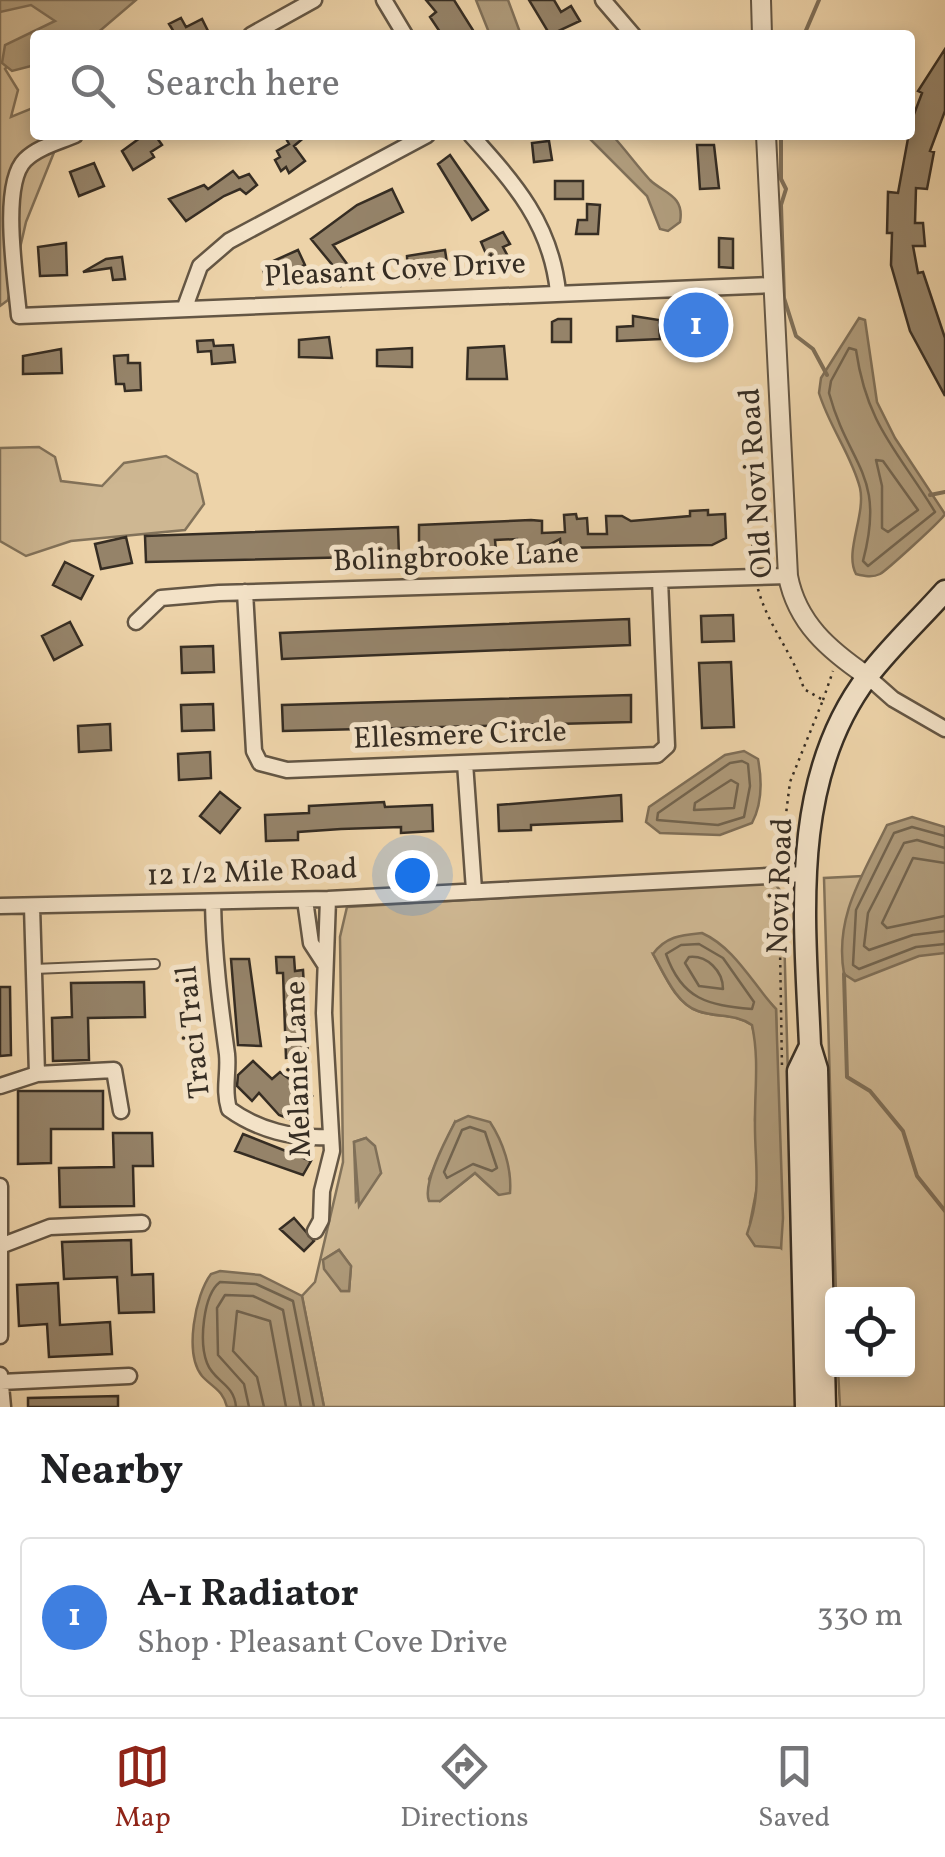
<!DOCTYPE html>
<meta charset="utf-8">
<style>
:root{--surface:#fff;--page:#f2f2f2;--text:#202124;--muted:#757577;--line:#e0e0e0;--accent:#8f2418}
body{margin:0;font-family:Vollkorn,serif;background:var(--page);color:var(--text)}
.controls{position:absolute;right:30px;bottom:30px;display:grid;overflow:hidden;border-radius:10px;box-shadow:0 5px 15px #0003}
.controls button{width:90px;height:90px;display:grid;place-items:center;padding:0;border:0;border-bottom:2px solid var(--line);background:var(--surface);color:var(--text);font:50px sans-serif}
.you{position:absolute;left:412px;top:875px;width:35px;height:35px;margin:-25px;border:8px solid #fff;border-radius:50%;background:#1a73e8;box-shadow:0 0 0 15px #1a73e833}
.badge{display:grid;place-items:center;width:65px;height:65px;border-radius:50%;background:var(--accent);color:#fff;font-size:32px;font-weight:700}
.pin{position:absolute;translate:-50% -50%;border:5px solid #fff;box-shadow:0 2px 10px #0006}
.list{margin:0;padding:0;list-style:none}
h2{display:flex;justify-content:space-between;align-items:center;height:130px;margin:0;padding:0 40px;font-size:42px}
h2 small{font-size:32px;font-weight:400;color:var(--muted)}
.list li{display:grid;grid-template-columns:65px 1fr auto;gap:30px;align-items:center;box-sizing:border-box;height:160px;margin:0 20px 20px;padding:0 20px;border:2px solid var(--line);border-radius:10px}
.list b{display:block;font-size:38px;white-space:nowrap}
.list p{margin:0;font-size:32px;white-space:nowrap;color:var(--muted)}
.list em{font-size:32px;font-style:normal;color:var(--muted)}
.icon{flex:none;width:55px;height:55px;fill:none;stroke:currentColor;stroke-width:2;stroke-linecap:round;stroke-linejoin:round}
.map{position:relative;flex:none;width:945px;height:1407px;overflow:hidden}
.search{position:absolute;background:var(--surface);box-shadow:0 5px 15px #0003;left:30px;right:30px;top:30px;height:110px;display:flex;align-items:center;gap:25px;box-sizing:border-box;padding:0 35px;border-radius:10px;color:var(--muted);font-size:38px}
.sheet{height:310px;background:var(--surface)}
nav{display:flex;justify-content:space-around;align-items:center;box-sizing:border-box;height:140px;border-top:2px solid var(--line);background:var(--surface);font-size:28px;color:var(--muted)}
nav a{display:grid;justify-items:center;gap:5px}
nav .on{color:var(--accent)}
.map>svg:first-child{display:block}
</style>
<div class="map">
<svg width="945" height="1407" viewBox="0 0 945 1407">
<rect width="100%" height="100%" fill="#edd3a9"/>
<filter id="stains"><feTurbulence type="fractalNoise" baseFrequency=".002" numOctaves="4"/><feColorMatrix values="0 0 0 0 .2 0 0 0 0 .09 0 0 0 0 .02 0 0 0 .5 -.17"/></filter>
<radialGradient id="worn" r=".72"><stop offset=".6" stop-color="#630" stop-opacity="0"/><stop offset="1" stop-color="#630" stop-opacity=".3"/></radialGradient>
<path fill="#ceb792" stroke="#82725a" stroke-width="2.5" fill-rule="evenodd" d="M0,0H101L35,35L5,69L18,90L11,117L35,107V135H61L26,222L8,300L0,306Z
M39,447L55,457L61,481L102,486L124,463L166,456L197,474L204,504L185,530L71,541L26,556L0,541V448Z
M945,872V1407H840L838,1370H908V1294H836L824,878Z
M740,884H775L783,894L797,1407H324L302,1296L315,1282L343,1162L340,937L347,907ZM653,954L747,978L776,1009L781,1248L750,1223L760,1172L755,1120L758,1051L752,1025C734,1013 717,1018 698,1011C676,1004 664,974 653,954ZM455,1122L499,1195L475,1173L440,1201L429,1179ZM366,1138L381,1173L356,1201L354,1142ZM339,1250L351,1266L349,1291H341L323,1260Z"/>
<path fill="#af9b7b" stroke="#7f6f58" stroke-width="2.5" d="M0,0H136L95,35H35V65L12,71L2,63L5,45L55,21L31,5L0,12Z
M476,0H508L521,35H490Z
M586,135H612C625,149 637,166 650,180C663,193 685,195 680,222L668,231L660,229L647,196Z
M859,318L865,320L877,402L895,438L945,514C942,520 887,570 880,574C872,578 864,576 856,574C844,552 866,515 860,488C852,456 829,426 819,393L821,378Z
M744,751L758,759C762,780 762,804 752,823L720,835L660,833L646,822L649,807L725,755Z
M912,817L945,827V953L919,956L855,981L844,974C834,916 863,875 887,825Z
M702,933C735,948 752,983 776,1009L783,1218L781,1248L755,1246L747,1234C763,1188 754,1163 755,1119C755,1086 759,1058 752,1025C734,1013 717,1018 698,1011C676,1004 664,973 653,954C666,936 682,935 702,933Z
M468,1116L490,1122C503,1142 512,1168 510,1193L499,1195L475,1173L440,1201H429C422,1184 446,1139 455,1122Z
M366,1138L375,1146L381,1173L359,1206L354,1142Z
M339,1250L351,1266L349,1291H341L324,1269L323,1260Z
M220,1271L260,1275L302,1296L324,1407H227C223,1390 213,1388 202,1376C184,1354 195,1295 211,1274Z"/>
<g fill="none" stroke-linecap="round" stroke-linejoin="round">
<path stroke="#72644f" stroke-width="2.5" d="M849,348L856,350C867,426 898,451 935,512L868,566L863,561C886,474 849,467 829,393L831,381Z
M876,460L883,461L918,510L888,532L882,528V486Z
M742,761L748,764L750,786L744,817L718,825L657,820L658,813L730,763Z
M731,780L738,784L734,808L694,810L695,803Z
M945,836L912,827L894,833L856,910L853,965L859,969L916,947L945,944
M945,848L917,840L904,843L868,913L864,946L869,950L913,935L945,931
M945,863L913,858L882,923L887,928L945,916
M699,944L723,958L754,1002L752,1009C708,1005 682,1000 666,954L681,945Z
M689,957C707,955 723,971 723,989L699,986L685,963Z
M470,1127L485,1132L497,1168L492,1171L473,1164L447,1178L444,1172L462,1130Z
M236,1407C234,1383 214,1382 207,1363C199,1342 203,1295 220,1282L256,1284L293,1301L314,1407
M249,1407L244,1384L218,1355L217,1308L225,1295L253,1296L283,1310L301,1407
M264,1407L257,1377L233,1351L237,1311L270,1321L286,1407"/>
<path stroke="#7f6f58" stroke-width="4" d="M804,35L819,0
M781,135V179L786,189L781,205L784,298L796,336L813,349L827,375
M930,495L945,492
M844,974L847,1077L870,1091L903,1131L917,1176L945,1211"/>
</g>
<path fill="#958369" stroke="#362d23" stroke-width="2.5" d="M426,0H454L476,35H442L430,17L436,12Z
M529,0H554L561,12L571,6L580,21L550,35Z
M181,18L186,27L202,19L208,31L168,35L174,32L169,24Z
M945,49V111L930,151L934,152L927,189L916,188L915,223H923L925,246H913L918,273L923,272L945,338V396L910,331L891,265L892,233H887L888,192L898,193L911,122L922,93L918,91Z
M155,135L162,145L151,152L154,157L133,170L122,151L140,138Z
M284,135H307L294,146L305,161L289,173L286,167L281,171L275,160L280,157L277,151L289,144Z
M549,141L552,160L534,162L532,143Z
M697,145H714L719,188L700,189Z
M450,155L488,210L472,220L438,164Z
M94,163L104,186L79,196L70,172Z
M233,171L239,178L249,174L257,185L246,194L240,189L224,196L186,221L169,199L204,185L208,189Z
M555,181H583V199H555Z
M392,189L403,212L333,245L356,276L341,286L332,277L339,273L311,239L357,205Z
M587,204L600,205L598,234H576L578,220H587Z
M503,232L510,244L503,247L512,264L493,270L481,242Z
M719,238L733,239V268L719,267Z
M66,243L67,275L40,276L38,247Z
M298,250L305,265L266,280L262,266Z
M445,250L449,276L408,279L407,256Z
M122,257L125,279L113,280L111,268L83,272L106,259Z
M705,314L706,334L687,335L686,316Z
M633,316L659,320L660,339L617,341V327L633,326Z
M558,319H571V342H552V322Z
M329,337L332,358L299,357V340Z
M213,340L214,346L233,345L235,362L212,364L211,351L198,352L197,341Z
M504,346L507,379H467L468,348Z
M412,348V367L377,366V350Z
M61,349L62,373L23,374V356Z
M128,355V363H140L141,390L125,391L124,384H116L114,356Z
M708,510V515L725,514L726,538L712,545L561,548L560,539L534,553H517V539L495,540L496,551L419,550V525L531,520L542,521V533L565,532L564,515L576,514L577,519L587,518L588,534H607L606,516H622L631,521L690,516V511Z
M398,527L399,556L146,562L145,536Z
M126,537L132,563L101,569L95,544Z
M65,562L93,576L81,599L53,585Z
M733,615L734,641L702,642L701,616Z
M629,619L630,645L282,659L280,633Z
M70,622L82,645L54,660L42,636Z
M213,646L214,672L182,673L181,647Z
M731,662L734,727L702,728L699,663Z
M631,695V722L283,731L282,705Z
M213,704L214,730L182,731L181,705Z
M110,724L111,750L79,752L78,726Z
M210,752L211,778L179,780L178,754Z
M220,792L240,808L220,833L200,816Z
M621,795L622,821L531,825V830L499,831L498,805Z
M384,802L385,807L432,805L433,831L401,833V827L341,829L298,832V840L266,841L265,815L309,813V806Z
M276,957H294L295,971L303,970L308,1056L286,1058L283,973H277Z
M231,959H249L261,1046L238,1045Z
M144,982L145,1017L88,1018L89,1060L53,1061L52,1018L72,1017L71,983Z
M0,987H10L11,1055L0,1056Z
M253,1061L272,1079L280,1072L312,1096L302,1103L311,1112L300,1123L279,1115L259,1093L252,1101L237,1086L238,1075Z
M18,1091H103V1129H51V1163L18,1164Z
M113,1133H152L153,1166H133L134,1206L60,1207L59,1168L114,1167Z
M243,1134L311,1161L303,1175L235,1151Z
M294,1218L314,1241L304,1251L280,1229Z
M131,1240L132,1275L153,1274L154,1312L119,1313L117,1277L64,1279L62,1242Z
M58,1283L60,1325L110,1322L112,1354L49,1357L47,1324L19,1326L17,1285Z
M118,1396V1407H28V1398Z"/>
<g fill="none" stroke-linecap="round" stroke-linejoin="round">
<g stroke="#645644" stroke-width="12">
<path id="service" d="M34,969L155,964"/>
</g>
<g stroke="#645644" stroke-width="19">
<path id="minor" d="M384,0L405,35
M603,0L633,35
M251,35L314,0
M75,135C59,142 38,147 25,160C0,185 16,280 19,316L773,285
M471,135C515,184 551,224 558,292
M185,307L200,266L229,241L427,135
M245,592L254,751L260,763L287,770L657,755L667,746L660,580
M136,622L161,598L219,593L788,576
M867,676L893,699L945,729
M465,763L474,890
M305,900L311,943L324,963
M213,903C214,955 220,1003 227,1054C229,1074 223,1089 229,1109C258,1130 294,1139 329,1137
M0,906L328,899L805,874
M37,1074L114,1070L121,1111
M0,1086L37,1074L32,906
M0,1186V1336
M315,1231L321,1220L322,1191L332,1151L324,1013L328,899
M3,1245L50,1227L142,1223
M0,1375L3,1407
M1,1382L129,1376"/>
</g>
<g stroke="#645644" stroke-width="22">
<path id="tertiary" d="M761,0L762,35
M766,135L788,576C797,623 829,650 867,676"/>
</g>
<g stroke="#362d23" stroke-width="25">
<path id="secondary" d="M806,1407L798,1071L810,1046
M825,1407L817,1069L810,1046C805,922 788,781 868,676C891,646 920,619 945,591"/>
</g>
<path stroke="#362d23" stroke-width="2.5" stroke-dasharray="2.5 5" stroke-linecap="butt" d="M753,562C753,535 747,509 768,491
M758,589C768,626 793,653 804,689L823,700L790,782L780,862
M823,700L833,671
M779,890L782,1067"/>
<use href="#service" stroke="#f3e2c7" stroke-width="8"/>
<use href="#minor" stroke="#f3e2c7" stroke-width="14"/>
<use href="#tertiary" stroke="#f3e2c7" stroke-width="18"/>
<use href="#secondary" stroke="#f3e2c7" stroke-width="20"/>
</g>
<g text-anchor="middle" dominant-baseline="central" stroke-width="10" stroke-linejoin="round" paint-order="stroke">
<g font-size="30" fill="#362d23" stroke="#f3e2c7">
<text transform="translate(395 271) rotate(-3)">Pleasant Cove Drive</text>
<text transform="translate(757 483) rotate(-94)">Old Novi Road</text>
<text transform="translate(456 558) rotate(-2)">Bolingbrooke Lane</text>
<text transform="translate(460 736) rotate(-2)">Ellesmere Circle</text>
<text transform="translate(252 873) rotate(-2)">12 1/2 Mile Road</text>
<text transform="translate(781 886) rotate(-88)">Novi Road</text>
<text transform="translate(194 1032) rotate(-96)">Traci Trail</text>
<text transform="translate(299 1069) rotate(-92)">Melanie Lane</text>
</g>
</g>
<rect width="100%" height="100%" filter="url(#stains)"/>
<rect width="100%" height="100%" fill="url(#worn)"/>
</svg>
<div class="controls">
<button><svg class="icon" aria-label="locate" viewBox="0 0 24 24"><circle cx="12" cy="12" r="6"/><path d="M12 2v4M12 18v4M2 12h4M18 12h4"/></svg></button>
</div>
<div class="you"></div>
<div class="pin badge" style="left:696px;top:325px;background:#3f7fe0">1</div>
<div class="search"><svg class="icon" aria-label="search" viewBox="0 0 24 24"><circle cx="10" cy="10" r="6"/><path d="M15 15l6 6"/></svg>Search here</div>
</div>
<section class="sheet">
<h2>Nearby<small></small></h2>
<ul class="list">
<li><span class="badge" style="background:#3f7fe0">1</span><div><b>A-1 Radiator</b><p>Shop · Pleasant Cove Drive</p></div><em>330 m</em></li>
</ul>
</section>
<nav>
<a class="on"><svg class="icon" aria-label="map" viewBox="0 0 24 24"><path d="M3 6l6-2 6 2 6-2v14l-6 2-6-2-6 2zM9 4v14M15 6v14"/></svg>Map</a>
<a><svg class="icon" aria-label="directions" viewBox="0 0 24 24"><path d="M12 3l9 9-9 9-9-9zM9 14v-3h6M13 9l2 2-2 2"/></svg>Directions</a>
<a><svg class="icon" aria-label="saved" viewBox="0 0 24 24"><path d="M7 4h10v16l-5-4-5 4z"/></svg>Saved</a>
</nav>
